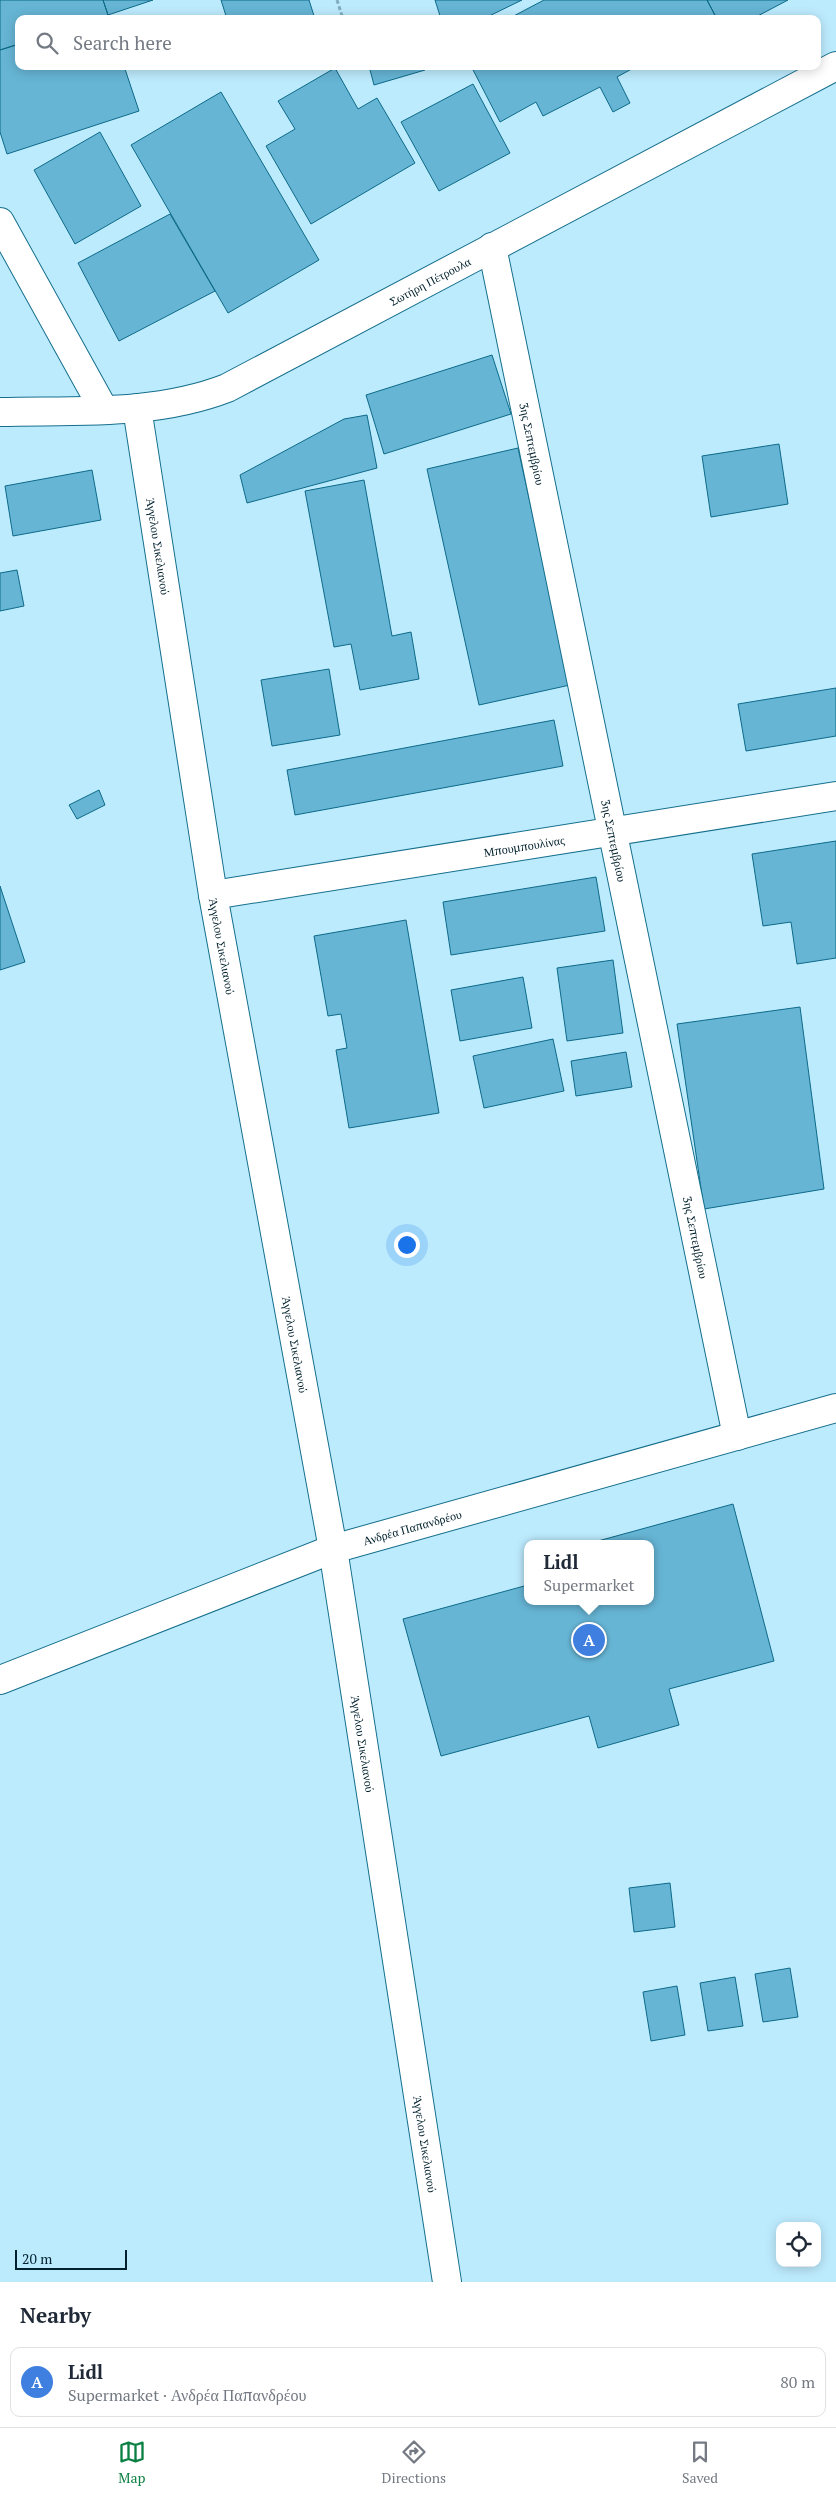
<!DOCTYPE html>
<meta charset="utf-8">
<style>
:root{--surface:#fff;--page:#f2f2f3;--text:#1f2937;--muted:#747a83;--line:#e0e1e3;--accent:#0b8043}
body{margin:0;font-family:"PT Serif",serif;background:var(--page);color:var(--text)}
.controls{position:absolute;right:15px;bottom:15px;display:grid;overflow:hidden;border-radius:10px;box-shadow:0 2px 12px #0003}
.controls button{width:45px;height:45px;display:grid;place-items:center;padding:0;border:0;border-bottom:1px solid var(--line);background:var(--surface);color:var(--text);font:25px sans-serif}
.scale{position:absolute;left:15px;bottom:12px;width:112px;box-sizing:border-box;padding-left:5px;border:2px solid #00212d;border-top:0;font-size:14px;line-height:18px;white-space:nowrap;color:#00212d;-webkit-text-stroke:4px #bdebfe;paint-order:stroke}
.you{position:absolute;left:406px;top:1244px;width:18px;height:18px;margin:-12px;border:4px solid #fff;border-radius:50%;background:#1a73e8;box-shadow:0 0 0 8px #1a73e833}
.badge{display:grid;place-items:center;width:32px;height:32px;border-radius:50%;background:var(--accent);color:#fff;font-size:16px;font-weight:700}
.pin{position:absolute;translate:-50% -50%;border:2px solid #fff;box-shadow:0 1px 5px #0006}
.popup{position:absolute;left:524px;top:1540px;width:130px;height:65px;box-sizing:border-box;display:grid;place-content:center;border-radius:10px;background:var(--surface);filter:drop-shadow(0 1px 4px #0005);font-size:16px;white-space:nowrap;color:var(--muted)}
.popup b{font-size:19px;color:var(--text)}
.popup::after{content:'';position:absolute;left:50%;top:100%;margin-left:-10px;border:10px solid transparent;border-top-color:var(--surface)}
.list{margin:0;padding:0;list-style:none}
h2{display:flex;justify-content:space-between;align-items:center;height:65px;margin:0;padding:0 20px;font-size:21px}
h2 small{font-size:16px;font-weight:400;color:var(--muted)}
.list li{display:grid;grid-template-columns:32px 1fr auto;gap:15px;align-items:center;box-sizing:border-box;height:70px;margin:0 10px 10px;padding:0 10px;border:1px solid var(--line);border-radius:10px}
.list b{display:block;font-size:19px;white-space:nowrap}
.list p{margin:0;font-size:16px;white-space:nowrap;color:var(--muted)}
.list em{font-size:16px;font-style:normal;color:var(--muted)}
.icon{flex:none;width:28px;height:28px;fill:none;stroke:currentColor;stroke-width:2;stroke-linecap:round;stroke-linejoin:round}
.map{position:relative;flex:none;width:836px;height:2282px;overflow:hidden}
.search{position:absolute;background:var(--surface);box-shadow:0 2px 12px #0003;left:15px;right:15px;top:15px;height:55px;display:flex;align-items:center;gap:12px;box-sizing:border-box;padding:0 18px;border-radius:10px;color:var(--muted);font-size:19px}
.sheet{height:145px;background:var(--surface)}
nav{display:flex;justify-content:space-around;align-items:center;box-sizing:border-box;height:70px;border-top:1px solid var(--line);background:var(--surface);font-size:14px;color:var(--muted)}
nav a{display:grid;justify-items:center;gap:2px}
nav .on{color:var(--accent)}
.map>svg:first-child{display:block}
</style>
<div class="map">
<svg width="836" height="2282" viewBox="0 0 836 2282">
<rect width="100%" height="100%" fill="#bdebfe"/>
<path fill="#66b5d5" stroke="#0d6a88" d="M0,0H103L108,15L95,19H19V44L0,50Z
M103,0H153L108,15Z
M221,0H309L315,19H227Z
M435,0H522L483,19H441Z
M544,0H707L717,19H508Z
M707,0H788L752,19H717Z
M108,15L109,19H95Z
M19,44V66H124L139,111L7,154L0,132V50Z
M369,66H424L425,70L374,85Z
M471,66H637L617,77L630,103L613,112L600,87L543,116L536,102L500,122Z
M335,68L358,109L377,98L415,163L311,224L266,146L295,129L278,101Z
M473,84L510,153L439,191L401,122Z
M221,92L319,260L228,313L131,145Z
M100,132L141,206L75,244L34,170Z
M170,214L215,291L119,341L78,263Z
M492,355L511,414L384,454L366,395Z
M367,415L377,468L247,503L240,475L344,419Z
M779,444L788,504L711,517L702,456Z
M518,448L570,685L479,705L427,469Z
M92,470L101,520L13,536L5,486Z
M364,480L392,636L411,632L419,679L360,690L351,644L334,647L305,491Z
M17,570L24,606L0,611V573Z
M329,669L340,735L272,746L261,680Z
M836,688V736L746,751L738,704Z
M554,720L563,766L295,815L287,770Z
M99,790L105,805L77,819L69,805Z
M836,841V958L797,964L791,922L763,926L752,854Z
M596,877L605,931L451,955L443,902Z
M0,886L25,962L0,970Z
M406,920L439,1113L349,1128L336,1050L347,1048L341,1014L328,1016L314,936Z
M613,960L623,1033L567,1041L557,968Z
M523,977L532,1028L460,1041L451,990Z
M800,1007L824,1189L704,1209L677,1024Z
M553,1039L564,1091L484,1108L473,1056Z
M626,1052L632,1087L576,1096L571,1061Z
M733,1504L774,1661L669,1689L679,1725L598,1748L589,1716L441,1756L403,1619L528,1585V1601H650V1544H599L598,1541Z
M670,1883L675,1927L634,1932L629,1888Z
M790,1968L798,2017L763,2022L755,1974Z
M735,1977L743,2026L708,2031L700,1983Z
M677,1986L685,2035L651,2041L643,1992Z"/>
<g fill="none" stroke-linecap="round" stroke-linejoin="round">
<g stroke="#156f8c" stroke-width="30">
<g id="street">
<path d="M0,222L104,410"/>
<path id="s1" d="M492,247L737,1436"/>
<path id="s2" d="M137,408L213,895L333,1549L447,2282"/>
<path id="s3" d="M213,895L836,796"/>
<path id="s4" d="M0,1680L333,1549L836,1408"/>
</g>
</g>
<g stroke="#156f8c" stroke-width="30">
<g id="secondary">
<path id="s5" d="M0,412C75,410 155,416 227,388L836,66"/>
</g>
</g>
<path stroke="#83adbe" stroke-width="3" stroke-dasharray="4 2.5" stroke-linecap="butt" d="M337,0L343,19"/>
<use href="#street" stroke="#fff" stroke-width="28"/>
<use href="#secondary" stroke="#fff" stroke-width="28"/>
</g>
<g text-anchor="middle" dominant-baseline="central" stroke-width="4" stroke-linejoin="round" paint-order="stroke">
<g font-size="12" fill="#00212d" stroke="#bdebfe">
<text stroke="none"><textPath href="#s5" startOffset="459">Σωτήρη Πέτρουλα</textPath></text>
<text stroke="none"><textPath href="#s1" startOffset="201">3ης Σεπτεμβρίου</textPath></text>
<text stroke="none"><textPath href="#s2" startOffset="140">Άγγελου Σικελιανού</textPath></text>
<text stroke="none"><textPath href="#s1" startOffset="606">3ης Σεπτεμβρίου</textPath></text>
<text stroke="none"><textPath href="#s3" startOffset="315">Μπουμπουλίνας</textPath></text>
<text stroke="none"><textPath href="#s2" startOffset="545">Άγγελου Σικελιανού</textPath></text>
<text stroke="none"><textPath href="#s1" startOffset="1011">3ης Σεπτεμβρίου</textPath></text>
<text stroke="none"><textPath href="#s2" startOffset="950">Άγγελου Σικελιανού</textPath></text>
<text stroke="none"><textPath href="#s4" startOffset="440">Ανδρέα Παπανδρέου</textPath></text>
<text stroke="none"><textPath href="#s2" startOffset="1355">Άγγελου Σικελιανού</textPath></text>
<text stroke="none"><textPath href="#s2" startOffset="1760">Άγγελου Σικελιανού</textPath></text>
</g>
</g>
</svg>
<div class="controls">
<button><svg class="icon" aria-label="locate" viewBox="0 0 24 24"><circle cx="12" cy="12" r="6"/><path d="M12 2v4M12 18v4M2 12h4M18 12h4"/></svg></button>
</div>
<div class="scale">20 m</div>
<div class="you"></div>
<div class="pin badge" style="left:589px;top:1640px;background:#3f7fe0">A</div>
<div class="popup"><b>Lidl</b>Supermarket</div>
<div class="search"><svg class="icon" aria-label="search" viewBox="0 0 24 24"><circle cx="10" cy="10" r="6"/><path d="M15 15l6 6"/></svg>Search here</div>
</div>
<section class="sheet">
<h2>Nearby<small></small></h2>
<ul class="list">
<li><span class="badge" style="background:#3f7fe0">A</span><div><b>Lidl</b><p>Supermarket · Ανδρέα Παπανδρέου</p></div><em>80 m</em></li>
</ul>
</section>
<nav>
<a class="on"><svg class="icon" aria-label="map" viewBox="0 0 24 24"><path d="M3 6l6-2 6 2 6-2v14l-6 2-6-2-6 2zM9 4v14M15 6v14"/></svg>Map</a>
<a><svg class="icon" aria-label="directions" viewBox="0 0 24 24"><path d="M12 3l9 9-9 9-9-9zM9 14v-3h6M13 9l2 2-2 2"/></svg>Directions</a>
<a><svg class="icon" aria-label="saved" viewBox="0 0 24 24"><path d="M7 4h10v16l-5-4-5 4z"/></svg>Saved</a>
</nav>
